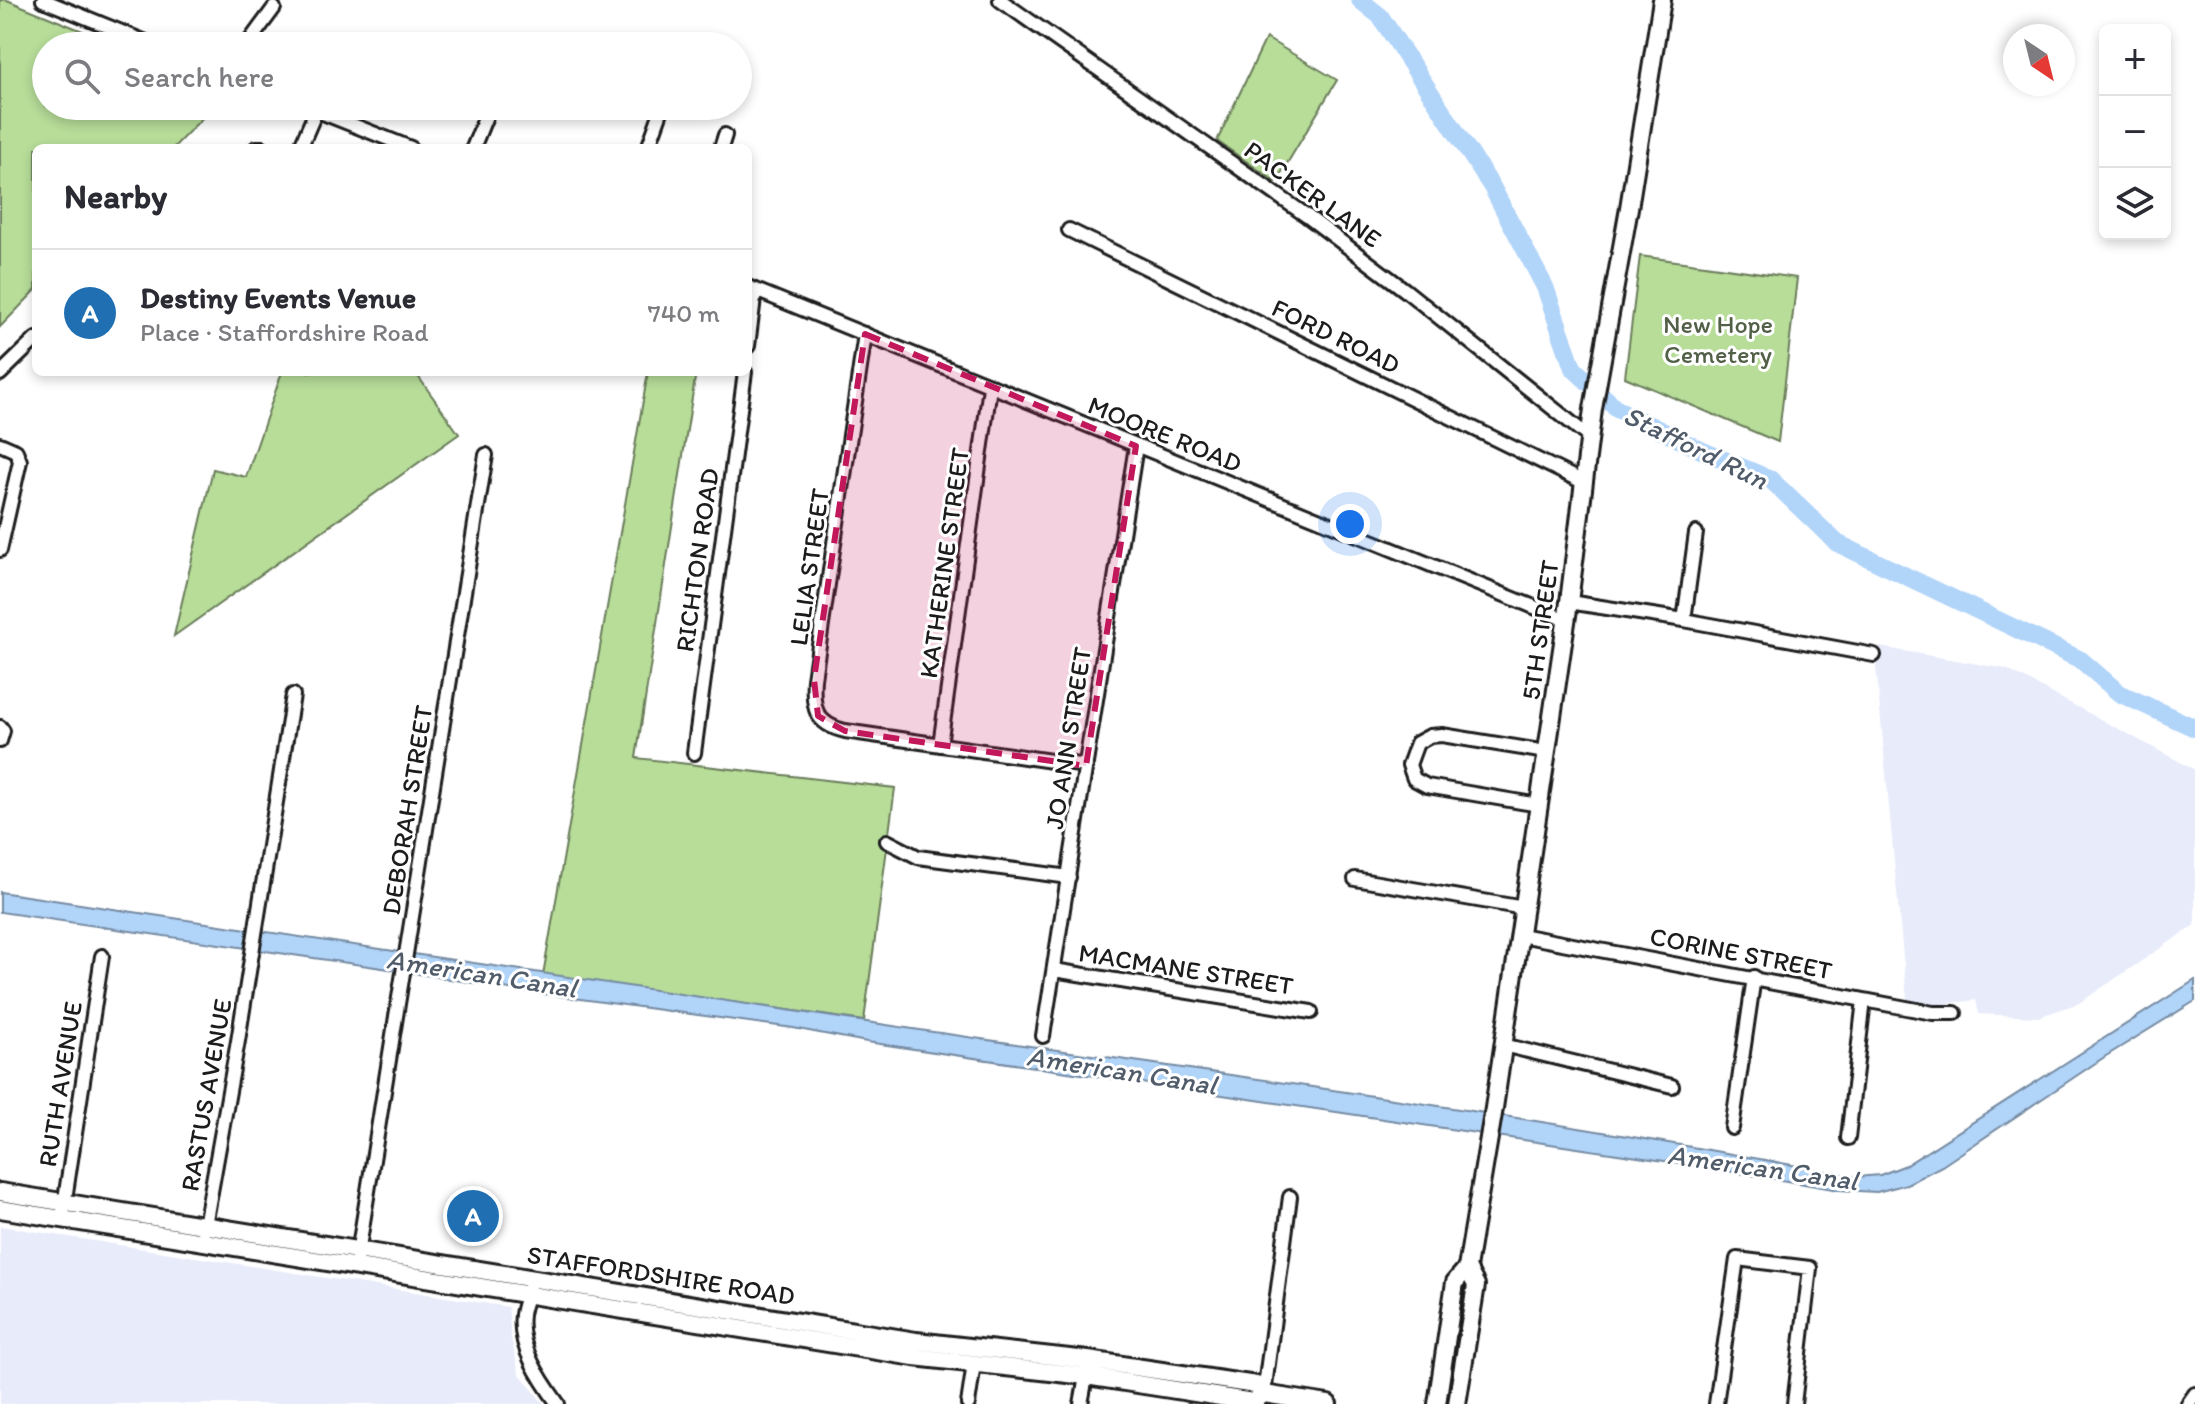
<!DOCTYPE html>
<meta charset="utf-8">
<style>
:root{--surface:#fff;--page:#f7f7f7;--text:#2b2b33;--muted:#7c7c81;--line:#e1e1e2;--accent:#1f6fb2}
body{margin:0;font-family:Itim,sans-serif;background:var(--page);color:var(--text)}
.controls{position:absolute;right:24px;top:24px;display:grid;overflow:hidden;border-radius:12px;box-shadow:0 4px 12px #0003}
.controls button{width:72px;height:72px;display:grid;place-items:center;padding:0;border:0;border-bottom:2px solid var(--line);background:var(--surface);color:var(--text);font:40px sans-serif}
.compass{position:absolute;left:2003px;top:24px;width:72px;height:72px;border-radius:50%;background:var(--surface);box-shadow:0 4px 12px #0003;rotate:145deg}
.you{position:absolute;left:1350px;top:524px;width:28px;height:28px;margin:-20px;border:6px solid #fff;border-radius:50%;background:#1a73e8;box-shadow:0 0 0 12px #1a73e833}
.badge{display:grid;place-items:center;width:52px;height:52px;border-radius:50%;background:var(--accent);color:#fff;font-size:26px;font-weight:700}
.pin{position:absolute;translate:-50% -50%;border:4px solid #fff;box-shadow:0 2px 8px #0006}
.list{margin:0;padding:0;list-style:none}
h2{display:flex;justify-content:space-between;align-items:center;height:104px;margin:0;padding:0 32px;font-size:34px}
h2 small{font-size:26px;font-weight:400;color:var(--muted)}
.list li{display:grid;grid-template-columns:52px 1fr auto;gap:24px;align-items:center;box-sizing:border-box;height:128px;padding:0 32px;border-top:2px solid var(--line)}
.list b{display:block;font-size:30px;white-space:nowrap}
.list p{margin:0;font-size:26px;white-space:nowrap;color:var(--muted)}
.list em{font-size:26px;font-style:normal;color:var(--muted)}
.icon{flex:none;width:44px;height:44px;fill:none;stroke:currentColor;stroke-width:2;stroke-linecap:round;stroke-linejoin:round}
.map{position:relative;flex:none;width:2195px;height:1404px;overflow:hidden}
.search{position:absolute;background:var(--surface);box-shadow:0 4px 12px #0003;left:32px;top:32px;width:720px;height:88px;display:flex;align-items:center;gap:20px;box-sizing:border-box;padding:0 28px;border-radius:44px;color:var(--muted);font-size:30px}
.panel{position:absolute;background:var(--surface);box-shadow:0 4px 12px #0003;left:32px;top:144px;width:720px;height:232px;border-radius:12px}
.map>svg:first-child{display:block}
</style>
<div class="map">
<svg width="2195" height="1404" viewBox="0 0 2195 1404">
<rect width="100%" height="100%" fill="#fff"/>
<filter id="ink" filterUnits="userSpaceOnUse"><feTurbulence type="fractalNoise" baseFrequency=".0125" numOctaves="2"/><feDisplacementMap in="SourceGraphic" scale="16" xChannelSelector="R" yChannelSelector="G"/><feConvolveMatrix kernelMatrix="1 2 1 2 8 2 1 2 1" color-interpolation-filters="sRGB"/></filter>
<g filter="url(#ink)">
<path fill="#e7ebfa" d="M1880,647L2006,669L2195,770V925L2079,1003L2038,1017L1979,1014L1976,1000L1934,1005L1907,999L1876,667Z
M0,1226L508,1307L511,1338L519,1373L544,1404H0Z"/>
<path fill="#b7dd99" stroke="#6a7c5a" stroke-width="2" d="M0,0H7L119,46H46V106H214L173,148H36V290L0,327Z
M1266,38L1337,80L1276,182L1217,141Z
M1640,256L1797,278L1778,442L1625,377Z
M282,372H415L459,434L174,636L213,469L246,477Z
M648,372H696L636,758L895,788L864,1021L543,975Z"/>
<path fill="#b1d4f9" stroke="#758aa1" stroke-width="2" d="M0,892C311,937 622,986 933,1032C1241,1077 1550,1118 1856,1177L1880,1175L1906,1165L2195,980V1001L2106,1056L1942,1166L1907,1184L1877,1192L1839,1190L1698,1166L867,1042L793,1028L522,991L389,969L0,912Z"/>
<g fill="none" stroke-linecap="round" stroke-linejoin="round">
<path stroke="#b1d4f9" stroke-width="18" d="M1360,0L1380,16L1492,187L1545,287L1573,368L1617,409L1703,451L1770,479L1837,543L2081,660L2119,693L2195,728"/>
<g stroke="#1c1c1c" stroke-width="18">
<path id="minor" d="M43,0L156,46
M1000,0L1307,216L1405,290L1589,437
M246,46L274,8
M305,106L411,148
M256,148H263
M300,148L316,111
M473,148L490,106
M648,148L663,106
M721,148L725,135
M1069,230L1583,482
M748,287L1566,620
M865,334L814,679C812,708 815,724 845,731L1086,766
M748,346L755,290
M0,374L36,339
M0,444L16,451L20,461L0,550
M1569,602L1684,620L1874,655
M1684,620L1696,533
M0,727L3,731L0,741
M940,745L990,387
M694,753L745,372
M1539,805L1427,786L1414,779L1409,765L1417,743L1430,736L1442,735L1546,752
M887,841L918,857L1069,877
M1355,879L1524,908
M1520,935L1933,1013H1955
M1054,970L1311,1012
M1043,1036L1136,446
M1503,1045L1672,1086
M1732,1128L1754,977
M1848,1138L1864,1000
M62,1219L102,956
M204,1231L238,1041L293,695
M356,1266L486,455
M529,1289C527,1298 523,1306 522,1315C518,1347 540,1379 558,1404
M1264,1394L1290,1197
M968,1404L974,1364
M1081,1404L1087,1371
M1716,1404L1737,1259L1810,1268L1794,1404
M2188,1404L2195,1394"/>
</g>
<g stroke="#1c1c1c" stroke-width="22">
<path id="secondary" d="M0,1192L916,1341L1088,1360L1256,1385L1264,1394L1328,1404
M0,1209L914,1357L1086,1376L1253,1402L1264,1394
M1437,1404L1455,1282L1467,1268L1494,1108L1569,602L1593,409L1629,208L1662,0
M1457,1404L1476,1285L1467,1268"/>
</g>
<use href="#minor" stroke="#fff" stroke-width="12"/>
<use href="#secondary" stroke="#fff" stroke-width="16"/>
</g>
</g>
<path fill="#c2185b" fill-opacity="0.2" stroke="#c2185b" stroke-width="6" stroke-dasharray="16 10" stroke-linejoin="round" d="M865,334L1136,446L1086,766L845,731L818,716L814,679Z"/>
<g text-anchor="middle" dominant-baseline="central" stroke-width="6" stroke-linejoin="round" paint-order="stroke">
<g font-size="26" fill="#1c1c1c" stroke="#fff">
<text transform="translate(1313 194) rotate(36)">PACKER LANE</text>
<text transform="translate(1336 336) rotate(26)">FORD ROAD</text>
<text transform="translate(1165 434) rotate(22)">MOORE ROAD</text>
<text transform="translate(697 560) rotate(-82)">RICHTON ROAD</text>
<text transform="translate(944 563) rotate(-82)">KATHERINE STREET</text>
<text transform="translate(809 567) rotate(-82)">LELIA STREET</text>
<text transform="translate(1540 630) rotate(-82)">5TH STREET</text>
<text transform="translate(1068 738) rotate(-81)">JO ANN STREET</text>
<text transform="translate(407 810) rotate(-81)">DEBORAH STREET</text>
<text transform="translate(1741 953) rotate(11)">CORINE STREET</text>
<text transform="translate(1186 969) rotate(9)">MACMANE STREET</text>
<text transform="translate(60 1084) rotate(-81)">RUTH AVENUE</text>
<text transform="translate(206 1095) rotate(-80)">RASTUS AVENUE</text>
<text transform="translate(661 1275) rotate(9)">STAFFORDSHIRE ROAD</text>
</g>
<g font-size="26" fill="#526048" stroke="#fff">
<text x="1718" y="324">New Hope<tspan x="1718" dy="30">Cemetery</tspan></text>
</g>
<g font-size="28" font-style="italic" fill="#505c69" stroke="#fff">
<text transform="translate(1696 447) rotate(26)">Stafford Run</text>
<text transform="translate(482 973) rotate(9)">American Canal</text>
<text transform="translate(1122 1070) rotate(9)">American Canal</text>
<text transform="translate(1763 1167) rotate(8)">American Canal</text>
</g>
</g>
</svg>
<div class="controls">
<button>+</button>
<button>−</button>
<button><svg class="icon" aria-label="layers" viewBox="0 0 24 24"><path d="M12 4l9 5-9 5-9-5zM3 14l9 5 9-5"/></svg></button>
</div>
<svg class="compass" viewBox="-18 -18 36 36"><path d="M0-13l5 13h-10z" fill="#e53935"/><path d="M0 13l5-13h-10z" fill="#7c7c81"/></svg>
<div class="you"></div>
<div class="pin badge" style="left:473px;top:1216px">A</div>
<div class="search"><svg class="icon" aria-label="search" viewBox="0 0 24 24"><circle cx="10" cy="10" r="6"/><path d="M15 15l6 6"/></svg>Search here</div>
<section class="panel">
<h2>Nearby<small></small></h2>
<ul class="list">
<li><span class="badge">A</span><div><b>Destiny Events Venue</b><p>Place · Staffordshire Road</p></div><em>740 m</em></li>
</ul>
</section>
</div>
